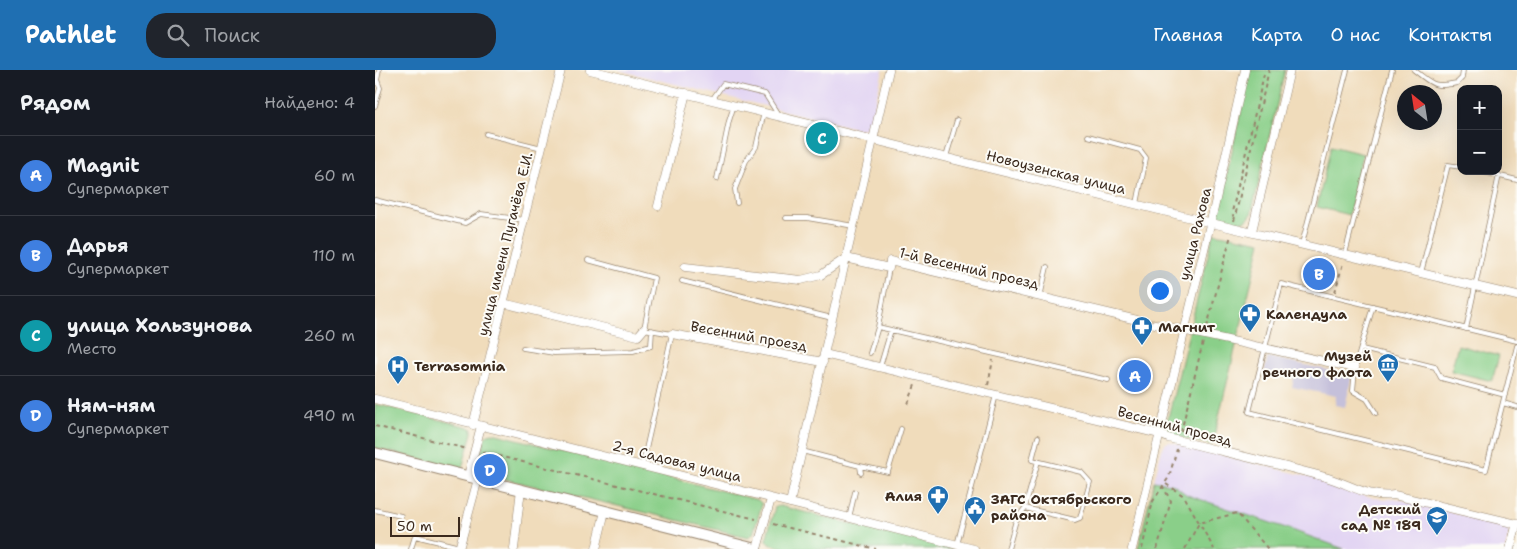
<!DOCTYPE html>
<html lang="ru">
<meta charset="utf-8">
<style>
:root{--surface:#171b24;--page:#20242c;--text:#f1f3f6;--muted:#9ea1a6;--line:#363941;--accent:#1f6fb2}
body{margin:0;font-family:"Shantell Sans",sans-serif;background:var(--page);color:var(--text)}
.controls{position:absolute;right:15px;top:15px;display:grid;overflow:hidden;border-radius:10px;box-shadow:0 5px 20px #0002}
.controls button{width:45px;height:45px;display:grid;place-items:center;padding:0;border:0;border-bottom:1px solid var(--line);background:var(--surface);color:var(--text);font:25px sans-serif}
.compass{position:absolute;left:1022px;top:15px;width:45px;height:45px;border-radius:50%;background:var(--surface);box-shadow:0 5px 20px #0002;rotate:330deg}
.scale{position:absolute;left:15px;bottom:12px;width:70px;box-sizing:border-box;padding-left:5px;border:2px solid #3b2a1e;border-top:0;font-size:14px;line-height:18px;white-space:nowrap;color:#3b2a1e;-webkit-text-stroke:4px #fdfcf7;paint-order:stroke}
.you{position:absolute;left:784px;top:220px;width:18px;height:18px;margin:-12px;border:4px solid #fff;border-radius:50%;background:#1a73e8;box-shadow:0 0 0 8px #1a73e833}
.badge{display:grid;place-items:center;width:32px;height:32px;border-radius:50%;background:var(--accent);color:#fff;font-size:16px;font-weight:700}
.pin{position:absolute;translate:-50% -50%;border:2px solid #fff;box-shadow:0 1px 5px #0006}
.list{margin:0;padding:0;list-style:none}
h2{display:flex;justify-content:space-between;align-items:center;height:65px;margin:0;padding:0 20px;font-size:21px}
h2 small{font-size:16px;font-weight:400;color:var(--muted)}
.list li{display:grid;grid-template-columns:32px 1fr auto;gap:15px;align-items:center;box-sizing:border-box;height:80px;padding:0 20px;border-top:1px solid var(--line)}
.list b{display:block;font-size:19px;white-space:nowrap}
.list p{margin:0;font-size:16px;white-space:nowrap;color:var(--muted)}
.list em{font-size:16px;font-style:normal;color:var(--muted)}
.icon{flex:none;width:28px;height:28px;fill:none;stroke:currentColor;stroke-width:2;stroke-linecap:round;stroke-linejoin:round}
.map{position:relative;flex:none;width:1142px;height:479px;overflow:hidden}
header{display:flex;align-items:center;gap:30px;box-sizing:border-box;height:70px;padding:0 25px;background:var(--accent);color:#fff}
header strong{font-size:24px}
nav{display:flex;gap:28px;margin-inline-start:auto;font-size:18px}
.search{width:350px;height:45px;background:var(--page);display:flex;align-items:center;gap:12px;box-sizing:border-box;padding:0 18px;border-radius:20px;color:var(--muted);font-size:19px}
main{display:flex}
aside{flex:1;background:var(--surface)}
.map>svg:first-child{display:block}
</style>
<header>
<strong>Pathlet</strong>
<div class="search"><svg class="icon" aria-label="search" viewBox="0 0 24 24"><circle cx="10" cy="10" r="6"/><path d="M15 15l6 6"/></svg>Поиск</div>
<nav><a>Главная</a><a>Карта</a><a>О нас</a><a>Контакты</a></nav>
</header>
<main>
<aside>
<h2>Рядом<small>Найдено: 4</small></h2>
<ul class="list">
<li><span class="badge" style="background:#3f7fe0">A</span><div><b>Magnit</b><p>Супермаркет</p></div><em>60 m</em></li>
<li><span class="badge" style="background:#3f7fe0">B</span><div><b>Дарья</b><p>Супермаркет</p></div><em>110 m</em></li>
<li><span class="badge" style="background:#0f9aa8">C</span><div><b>улица Хользунова</b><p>Место</p></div><em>260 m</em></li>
<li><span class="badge" style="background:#3f7fe0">D</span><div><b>Ням-ням</b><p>Супермаркет</p></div><em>490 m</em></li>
</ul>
</aside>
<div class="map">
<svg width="1142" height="479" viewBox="0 0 1142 479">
<rect width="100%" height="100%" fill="#fdfcf7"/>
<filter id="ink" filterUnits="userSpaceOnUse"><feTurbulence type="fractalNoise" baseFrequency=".02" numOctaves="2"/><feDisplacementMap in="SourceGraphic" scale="10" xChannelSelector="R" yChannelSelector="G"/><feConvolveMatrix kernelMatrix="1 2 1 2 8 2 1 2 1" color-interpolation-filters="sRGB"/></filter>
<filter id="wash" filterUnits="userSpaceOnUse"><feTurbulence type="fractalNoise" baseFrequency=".0096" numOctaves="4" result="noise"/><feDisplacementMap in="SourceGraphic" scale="20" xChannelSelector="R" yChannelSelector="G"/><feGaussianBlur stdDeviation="1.12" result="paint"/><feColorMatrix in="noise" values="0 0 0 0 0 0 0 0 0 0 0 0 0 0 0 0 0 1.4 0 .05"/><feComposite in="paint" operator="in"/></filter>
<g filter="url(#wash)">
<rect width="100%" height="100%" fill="#f0dcbb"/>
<path fill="#e2d4f3" d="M243,0H508L496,51L491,58L484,59Z
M795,372L951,411L977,423L1010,430L1019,428L1131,456L1134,463L1130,479H969L917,460L812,425L799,415L779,411L788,376L791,373Z"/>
<path fill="#c5c0da" d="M893,287L977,305L970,337L960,335L961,326L917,317L919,308L889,302Z"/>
<path fill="#8acf89" stroke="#627c54" d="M875,0H910L876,145C870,156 853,153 844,145V140Z
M956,76L988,84L974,145L942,137Z
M840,163L886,172L837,375L795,365L792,361L791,356L838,165Z
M1083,275L1124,286L1117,311L1076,301Z
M0,334L94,357L97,359V363L87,398L84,399L0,378Z
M118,363L383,430L387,434L378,464L373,467L109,404L104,398L103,393L110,368L113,364Z
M779,411L799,415L812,425L917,460L969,479H763Z
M405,436L577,479H412L394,474L391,470L400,437Z"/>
</g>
<g filter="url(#ink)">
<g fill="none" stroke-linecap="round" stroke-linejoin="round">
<path stroke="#ccb89c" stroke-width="8" stroke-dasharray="8 4" stroke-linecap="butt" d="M762,250L780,254"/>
<g stroke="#96836c" stroke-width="5.5">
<path id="lane" d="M1039,0C1058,14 1057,18 1082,13L1087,8L1088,0
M337,30L348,14L390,24L404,46
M0,36L5,18L2,10L4,0
M111,64L167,78
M713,66L765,80L771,88L762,134
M571,87L582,50
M1104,101L1142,110
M342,109L354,51L359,35
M0,130L90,153L106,144L149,150
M362,133L360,119L371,91L381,77L389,42
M411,148H432L479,156
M927,174L972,0
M970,184L1017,0
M213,190L279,208L269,259L297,264L267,397
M1046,203L1073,95L1086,97
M307,211L457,248
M665,227L672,197
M998,236L980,298L978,321L992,329L1001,343
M503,257L733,310
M1091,259L1124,105
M1142,271L906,214L874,342L1111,400L1142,276
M148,278L179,283L258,281L276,276L277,260
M987,279L1060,297L1066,308L1130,325
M495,283L503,257L514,198
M505,297L516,260
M1128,333L1142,337
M427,381L485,396
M486,403L485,396L513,402L526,359
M650,438L700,450L705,448L715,412L706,402L657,390L663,367
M0,440L26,446
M474,448L480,422
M582,475L621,325
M36,479L40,466L85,477
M633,479L641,450L650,438L663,391"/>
</g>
<g stroke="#96836c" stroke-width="9">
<path id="street" d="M215,0L857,158L1142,226
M283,136L311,23
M877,161L915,0
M310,197L426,210L446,205L471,188L514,198L515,191L762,250
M128,233L263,266L269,259
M780,254L980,298
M297,264L448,292
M449,284L785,364L793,368C845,381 898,393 950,407C973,413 994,429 1019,425L1142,454
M0,329L599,479
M98,355L186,0
M93,406L106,356
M415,433L514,0
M84,479L103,409
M139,479L146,419
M221,479L230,441
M382,479L396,429
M757,479L839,138L870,0
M1135,479L1142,453"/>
</g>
<g stroke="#96836c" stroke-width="12">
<path id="secondary" d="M0,383L381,479"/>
</g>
<path stroke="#96836c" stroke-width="2" stroke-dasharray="4 4" stroke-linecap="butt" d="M859,148L857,142L890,0
M859,151L894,0
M960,222L968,193
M832,257L856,165
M613,315L618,290
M533,334L540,315
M0,356L92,379
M806,362L828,272
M107,382L381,449
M791,414L809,426L839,479
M398,454L501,479
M767,479L778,431L794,407L802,379
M782,479L796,431L788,417
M810,479L824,453L862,443L893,479"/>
<use href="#lane" stroke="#fff" stroke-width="4"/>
<use href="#street" stroke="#fff" stroke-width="8"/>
<use href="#secondary" stroke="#fff" stroke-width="10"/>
</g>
</g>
<defs>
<g id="pharmacy-pin" transform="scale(1.125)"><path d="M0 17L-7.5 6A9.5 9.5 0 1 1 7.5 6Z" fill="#1f6fb2" stroke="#fdfcf7"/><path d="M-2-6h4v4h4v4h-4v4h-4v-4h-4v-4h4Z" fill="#fff"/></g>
<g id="museum-pin" transform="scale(1.125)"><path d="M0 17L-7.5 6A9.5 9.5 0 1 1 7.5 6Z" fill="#1f6fb2" stroke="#fdfcf7"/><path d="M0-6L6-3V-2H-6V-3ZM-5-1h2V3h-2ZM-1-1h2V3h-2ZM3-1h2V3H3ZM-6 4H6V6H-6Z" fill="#fff"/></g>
<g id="hospital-pin" transform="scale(1.125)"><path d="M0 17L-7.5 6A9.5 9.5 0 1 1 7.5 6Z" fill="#1f6fb2" stroke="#fdfcf7"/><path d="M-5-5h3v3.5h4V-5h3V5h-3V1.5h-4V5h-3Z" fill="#fff"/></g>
<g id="civic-pin" transform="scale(1.125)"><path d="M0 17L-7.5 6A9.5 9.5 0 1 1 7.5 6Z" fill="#1f6fb2" stroke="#fdfcf7"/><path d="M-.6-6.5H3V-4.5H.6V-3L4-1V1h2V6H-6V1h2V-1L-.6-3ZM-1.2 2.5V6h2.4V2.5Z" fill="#fff"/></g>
<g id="school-pin" transform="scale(1.125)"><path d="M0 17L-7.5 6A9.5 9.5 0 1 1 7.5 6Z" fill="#1f6fb2" stroke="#fdfcf7"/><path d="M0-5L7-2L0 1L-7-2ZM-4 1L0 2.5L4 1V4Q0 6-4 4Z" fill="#fff"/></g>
</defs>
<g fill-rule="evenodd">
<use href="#pharmacy-pin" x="875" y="244"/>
<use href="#pharmacy-pin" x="767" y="257"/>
<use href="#museum-pin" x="1013" y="294"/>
<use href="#hospital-pin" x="23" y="296"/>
<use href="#pharmacy-pin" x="563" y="426"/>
<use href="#civic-pin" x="600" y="437"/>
<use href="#school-pin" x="1062" y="447"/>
</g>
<g text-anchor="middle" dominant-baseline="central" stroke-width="4" stroke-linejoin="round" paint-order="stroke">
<g font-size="14" fill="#3b2a1e" stroke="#fdfcf7">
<text transform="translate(681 102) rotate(14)">Новоузенская улица</text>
<text transform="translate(820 164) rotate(-76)">улица Рахова</text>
<text transform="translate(130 174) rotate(-76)">улица имени Пугачёва Е.И.</text>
<text transform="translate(594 198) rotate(13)">1-й Весенний проезд</text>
<text transform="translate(374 266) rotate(10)">Весенний проезд</text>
<text transform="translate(800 356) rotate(15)">Весенний проезд</text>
<text transform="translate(302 391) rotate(14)">2-я Садовая улица</text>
</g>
<g font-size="14" font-weight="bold" fill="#3b2a1e" stroke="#fdfcf7" text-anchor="start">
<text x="891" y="244">Календула</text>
<text x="783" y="257">Магнит</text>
<text x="997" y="286" text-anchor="end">Музей<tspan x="997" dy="16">речного флота</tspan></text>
<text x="39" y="296">Terrasomnia</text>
<text x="547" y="426" text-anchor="end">Алия</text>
<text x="616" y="429">ЗАГС Октябрьского<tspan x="616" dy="16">района</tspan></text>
<text x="1046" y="439" text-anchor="end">Детский<tspan x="1046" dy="16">сад № 189</tspan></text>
</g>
</g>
</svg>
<div class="controls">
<button>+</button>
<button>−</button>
</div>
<svg class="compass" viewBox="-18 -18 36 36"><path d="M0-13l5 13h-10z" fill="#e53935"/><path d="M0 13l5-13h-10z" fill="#9ea1a6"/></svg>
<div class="scale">50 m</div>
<div class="you"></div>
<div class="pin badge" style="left:760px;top:306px;background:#3f7fe0">A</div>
<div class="pin badge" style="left:944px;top:204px;background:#3f7fe0">B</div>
<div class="pin badge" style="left:447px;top:68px;background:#0f9aa8">C</div>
<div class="pin badge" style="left:115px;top:400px;background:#3f7fe0">D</div>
</div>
</main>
